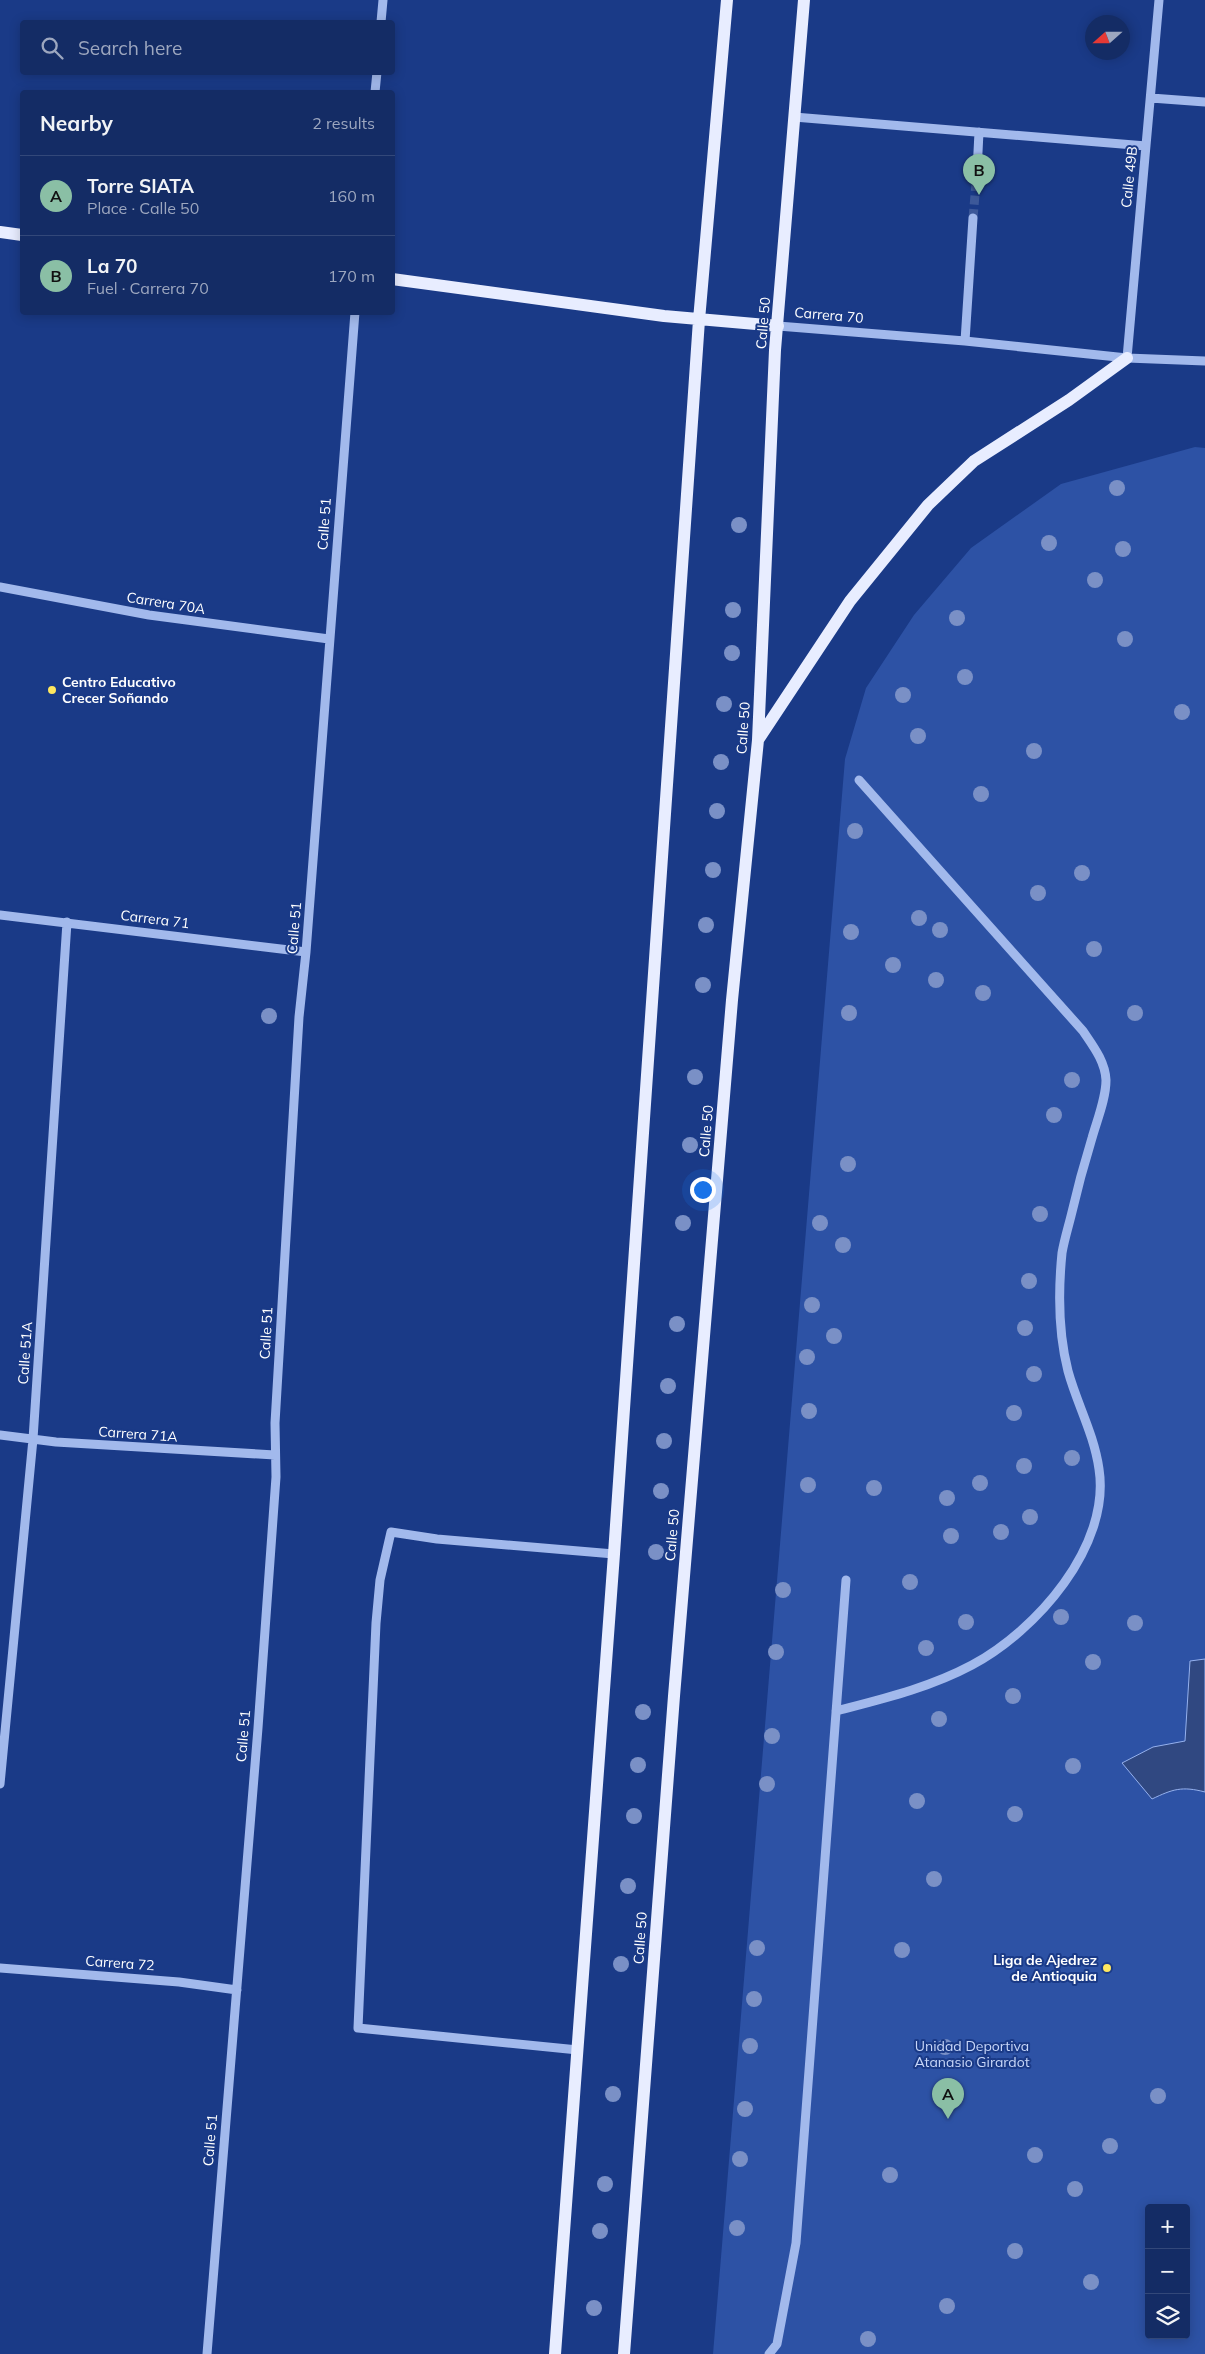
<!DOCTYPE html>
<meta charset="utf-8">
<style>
:root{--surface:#142c65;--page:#21386e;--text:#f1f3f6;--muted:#9da7bf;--line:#334879;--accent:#8abfa5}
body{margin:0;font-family:Mulish,sans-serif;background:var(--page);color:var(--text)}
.controls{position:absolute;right:15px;bottom:15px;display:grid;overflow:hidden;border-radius:5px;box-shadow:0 2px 12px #0003}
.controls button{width:45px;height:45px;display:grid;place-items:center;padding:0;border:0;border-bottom:1px solid var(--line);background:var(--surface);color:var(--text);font:25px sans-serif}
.compass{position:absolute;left:1085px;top:15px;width:45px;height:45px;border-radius:50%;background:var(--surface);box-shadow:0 2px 12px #0003;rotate:249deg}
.you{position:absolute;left:702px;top:1189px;width:18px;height:18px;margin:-12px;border:4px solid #fff;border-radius:50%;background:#1a73e8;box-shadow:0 0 0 8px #1a73e833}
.badge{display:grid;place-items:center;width:32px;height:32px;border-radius:50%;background:var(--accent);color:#111;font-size:16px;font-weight:700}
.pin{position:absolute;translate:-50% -41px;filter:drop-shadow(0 1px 2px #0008)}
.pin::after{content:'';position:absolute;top:26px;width:18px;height:15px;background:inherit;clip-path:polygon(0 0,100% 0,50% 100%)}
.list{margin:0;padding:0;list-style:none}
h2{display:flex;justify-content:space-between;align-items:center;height:65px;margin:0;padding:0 20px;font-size:21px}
h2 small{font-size:16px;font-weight:400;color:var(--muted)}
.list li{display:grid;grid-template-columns:32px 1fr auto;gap:15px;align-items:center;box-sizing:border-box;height:80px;padding:0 20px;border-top:1px solid var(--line)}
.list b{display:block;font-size:19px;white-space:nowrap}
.list p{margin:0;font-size:16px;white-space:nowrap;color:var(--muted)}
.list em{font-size:16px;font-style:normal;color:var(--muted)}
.icon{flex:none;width:28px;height:28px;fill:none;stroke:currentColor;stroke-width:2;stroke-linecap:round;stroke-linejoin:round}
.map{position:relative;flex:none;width:1205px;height:2354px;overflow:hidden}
.search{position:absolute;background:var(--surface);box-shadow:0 2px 12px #0003;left:20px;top:20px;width:375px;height:55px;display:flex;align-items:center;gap:12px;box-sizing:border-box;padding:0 18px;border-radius:5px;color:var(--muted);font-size:19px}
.panel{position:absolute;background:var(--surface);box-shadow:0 2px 12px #0003;left:20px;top:90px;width:375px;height:225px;border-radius:5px}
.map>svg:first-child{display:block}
</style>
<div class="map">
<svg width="1205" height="2354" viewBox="0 0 1205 2354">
<rect width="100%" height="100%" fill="#1a3a87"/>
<path fill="#2d52a5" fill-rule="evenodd" d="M1195,447L1205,448V2354H713L845,759L866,688L914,615L971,548L1061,484ZM1149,2208H1186V2335H1149Z"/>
<path fill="#304881" stroke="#95b1ee" d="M1205,1659V1792C1182,1786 1173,1789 1152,1799L1122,1763L1153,1747L1185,1741L1190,1661Z"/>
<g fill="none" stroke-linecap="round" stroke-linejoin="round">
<path stroke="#3c5899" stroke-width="9" stroke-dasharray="9 4.5" stroke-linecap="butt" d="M973,218L977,172"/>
<path stroke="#a2b9ec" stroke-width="9" d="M381,22L383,0
M375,92L377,72
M1151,98L1205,102
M794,117L1146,146
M977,172L979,132
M778,326L965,341L1127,358L1205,361
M965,341L973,218
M1127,358L1159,0
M0,587L149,615L329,639
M0,915L306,952
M0,1435L56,1442L275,1455
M836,1711C882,1699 929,1688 972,1665C1036,1631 1111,1546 1099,1469C1094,1434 1077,1404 1068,1371C1058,1332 1058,1293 1062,1253C1064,1241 1068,1228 1071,1216C1077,1190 1084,1164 1092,1138C1097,1120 1106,1099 1106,1080C1105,1061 1093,1046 1083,1031L859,780
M0,1784L33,1439L67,922
M0,1968L179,1982L237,1990
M578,2050L358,2028L376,1623L380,1580L391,1532L437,1539L614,1554
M207,2354L258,1728L276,1477L275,1423L299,1017L306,952L355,312
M769,2354L777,2344L796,2243L846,1580"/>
<path stroke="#e8edff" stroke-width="12" d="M0,232L22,235
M392,279L664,316L778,326
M758,740L850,601L928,505L974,461L1069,400L1127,358
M555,2354L614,1554L699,320L727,0
M624,2354L674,1696L732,1000L758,740L775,350L804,0"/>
</g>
<g fill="#7a90c6">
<circle cx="1117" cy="488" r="8"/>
<circle cx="739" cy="525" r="8"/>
<circle cx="1049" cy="543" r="8"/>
<circle cx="1123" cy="549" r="8"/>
<circle cx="1095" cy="580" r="8"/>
<circle cx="733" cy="610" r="8"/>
<circle cx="957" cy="618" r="8"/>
<circle cx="1125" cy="639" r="8"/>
<circle cx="732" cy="653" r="8"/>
<circle cx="965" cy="677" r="8"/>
<circle cx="903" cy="695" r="8"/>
<circle cx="724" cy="704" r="8"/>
<circle cx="1182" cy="712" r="8"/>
<circle cx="918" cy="736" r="8"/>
<circle cx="1034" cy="751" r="8"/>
<circle cx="721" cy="762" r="8"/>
<circle cx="981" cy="794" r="8"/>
<circle cx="717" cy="811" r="8"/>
<circle cx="855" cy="831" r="8"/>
<circle cx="713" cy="870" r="8"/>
<circle cx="1082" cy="873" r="8"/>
<circle cx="1038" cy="893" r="8"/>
<circle cx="919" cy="918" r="8"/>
<circle cx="706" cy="925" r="8"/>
<circle cx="940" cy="930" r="8"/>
<circle cx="851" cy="932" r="8"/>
<circle cx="1094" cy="949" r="8"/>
<circle cx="893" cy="965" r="8"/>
<circle cx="936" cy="980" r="8"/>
<circle cx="703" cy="985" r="8"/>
<circle cx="983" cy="993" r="8"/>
<circle cx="849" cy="1013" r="8"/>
<circle cx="1135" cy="1013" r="8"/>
<circle cx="269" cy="1016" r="8"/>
<circle cx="695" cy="1077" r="8"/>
<circle cx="1072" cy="1080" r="8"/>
<circle cx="1054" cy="1115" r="8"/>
<circle cx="690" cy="1145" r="8"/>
<circle cx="848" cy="1164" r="8"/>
<circle cx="1040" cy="1214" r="8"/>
<circle cx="683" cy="1223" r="8"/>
<circle cx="820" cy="1223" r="8"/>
<circle cx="843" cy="1245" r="8"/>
<circle cx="1029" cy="1281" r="8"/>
<circle cx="812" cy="1305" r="8"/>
<circle cx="677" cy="1324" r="8"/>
<circle cx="1025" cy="1328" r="8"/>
<circle cx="834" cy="1336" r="8"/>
<circle cx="807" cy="1357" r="8"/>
<circle cx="1034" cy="1374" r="8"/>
<circle cx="668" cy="1386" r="8"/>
<circle cx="809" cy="1411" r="8"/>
<circle cx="1014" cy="1413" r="8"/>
<circle cx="664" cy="1441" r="8"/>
<circle cx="1072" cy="1458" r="8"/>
<circle cx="1024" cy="1466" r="8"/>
<circle cx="980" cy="1483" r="8"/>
<circle cx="808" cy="1485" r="8"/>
<circle cx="874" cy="1488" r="8"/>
<circle cx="661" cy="1491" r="8"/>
<circle cx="947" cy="1498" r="8"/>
<circle cx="1030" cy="1517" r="8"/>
<circle cx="1001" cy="1532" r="8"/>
<circle cx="951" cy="1536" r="8"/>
<circle cx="656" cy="1552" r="8"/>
<circle cx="910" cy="1582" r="8"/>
<circle cx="783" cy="1590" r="8"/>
<circle cx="1061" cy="1617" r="8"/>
<circle cx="966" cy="1622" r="8"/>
<circle cx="1135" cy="1623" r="8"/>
<circle cx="926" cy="1648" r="8"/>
<circle cx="776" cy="1652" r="8"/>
<circle cx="1093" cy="1662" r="8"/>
<circle cx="1013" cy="1696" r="8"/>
<circle cx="643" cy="1712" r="8"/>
<circle cx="939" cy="1719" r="8"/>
<circle cx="772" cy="1736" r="8"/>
<circle cx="638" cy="1765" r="8"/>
<circle cx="1073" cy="1766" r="8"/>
<circle cx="767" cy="1784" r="8"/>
<circle cx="917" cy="1801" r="8"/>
<circle cx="1015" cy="1814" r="8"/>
<circle cx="634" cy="1816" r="8"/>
<circle cx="934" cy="1879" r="8"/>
<circle cx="628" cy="1886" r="8"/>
<circle cx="757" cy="1948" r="8"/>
<circle cx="902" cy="1950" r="8"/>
<circle cx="621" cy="1964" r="8"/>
<circle cx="754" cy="1999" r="8"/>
<circle cx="750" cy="2046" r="8"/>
<circle cx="945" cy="2047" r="8"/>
<circle cx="613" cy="2094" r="8"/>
<circle cx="1158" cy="2096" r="8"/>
<circle cx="745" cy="2109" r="8"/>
<circle cx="1110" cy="2146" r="8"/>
<circle cx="1035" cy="2155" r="8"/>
<circle cx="740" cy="2159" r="8"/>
<circle cx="890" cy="2175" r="8"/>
<circle cx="605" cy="2184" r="8"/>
<circle cx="1075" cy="2189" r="8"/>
<circle cx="737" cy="2228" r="8"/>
<circle cx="600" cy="2231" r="8"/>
<circle cx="1015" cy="2251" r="8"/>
<circle cx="1091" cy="2282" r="8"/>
<circle cx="947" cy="2306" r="8"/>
<circle cx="594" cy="2308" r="8"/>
<circle cx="868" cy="2339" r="8"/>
</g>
<g fill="#fee75f" stroke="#1a3a87" stroke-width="2">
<circle cx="52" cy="690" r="5"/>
<circle cx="1107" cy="1968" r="5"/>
</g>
<g text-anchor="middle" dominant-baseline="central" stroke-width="4" stroke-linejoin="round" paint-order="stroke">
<g font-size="14" fill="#fff" stroke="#1a3a87">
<text transform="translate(1129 177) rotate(-84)">Calle 49B</text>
<text transform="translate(829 315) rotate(5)">Carrera 70</text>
<text transform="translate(763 323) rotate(-85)">Calle 50</text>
<text transform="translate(324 524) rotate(-86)">Calle 51</text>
<text transform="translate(166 603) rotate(9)">Carrera 70A</text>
<text transform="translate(743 728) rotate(-86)">Calle 50</text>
<text transform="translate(155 919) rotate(7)">Carrera 71</text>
<text transform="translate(294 928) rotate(-85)">Calle 51</text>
<text transform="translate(706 1131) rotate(-85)">Calle 50</text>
<text transform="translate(266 1333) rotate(-87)">Calle 51</text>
<text transform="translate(25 1353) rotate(-86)">Calle 51A</text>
<text transform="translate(138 1434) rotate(4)">Carrera 71A</text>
<text transform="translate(672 1535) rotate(-85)">Calle 50</text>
<text transform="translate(243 1736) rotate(-85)">Calle 51</text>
<text transform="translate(640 1938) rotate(-86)">Calle 50</text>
<text transform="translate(120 1963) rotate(4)">Carrera 72</text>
<text transform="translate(210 2140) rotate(-85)">Calle 51</text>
</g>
<g font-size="14" font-weight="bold" fill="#fff" stroke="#1a3a87" text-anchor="start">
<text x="62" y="682">Centro Educativo<tspan x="62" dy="16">Crecer Soñando</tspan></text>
<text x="1097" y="1960" text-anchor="end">Liga de Ajedrez<tspan x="1097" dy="16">de Antioquia</tspan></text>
</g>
<g font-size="14" fill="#c8d7f9" stroke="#1a3a87">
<text x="972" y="2046">Unidad Deportiva<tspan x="972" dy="16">Atanasio Girardot</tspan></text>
</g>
</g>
</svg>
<div class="controls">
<button>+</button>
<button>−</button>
<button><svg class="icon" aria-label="layers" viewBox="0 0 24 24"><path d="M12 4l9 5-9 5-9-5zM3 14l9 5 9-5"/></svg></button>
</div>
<svg class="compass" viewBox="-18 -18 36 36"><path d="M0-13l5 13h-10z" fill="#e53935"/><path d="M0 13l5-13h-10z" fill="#9da7bf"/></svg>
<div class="you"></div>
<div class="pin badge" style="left:948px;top:2119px">A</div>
<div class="pin badge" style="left:979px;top:195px">B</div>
<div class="search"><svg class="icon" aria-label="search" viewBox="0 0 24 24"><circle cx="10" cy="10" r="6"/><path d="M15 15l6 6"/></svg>Search here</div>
<section class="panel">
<h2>Nearby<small>2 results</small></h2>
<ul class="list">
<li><span class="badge">A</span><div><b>Torre SIATA</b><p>Place · Calle 50</p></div><em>160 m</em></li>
<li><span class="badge">B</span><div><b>La 70</b><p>Fuel · Carrera 70</p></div><em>170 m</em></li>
</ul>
</section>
</div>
